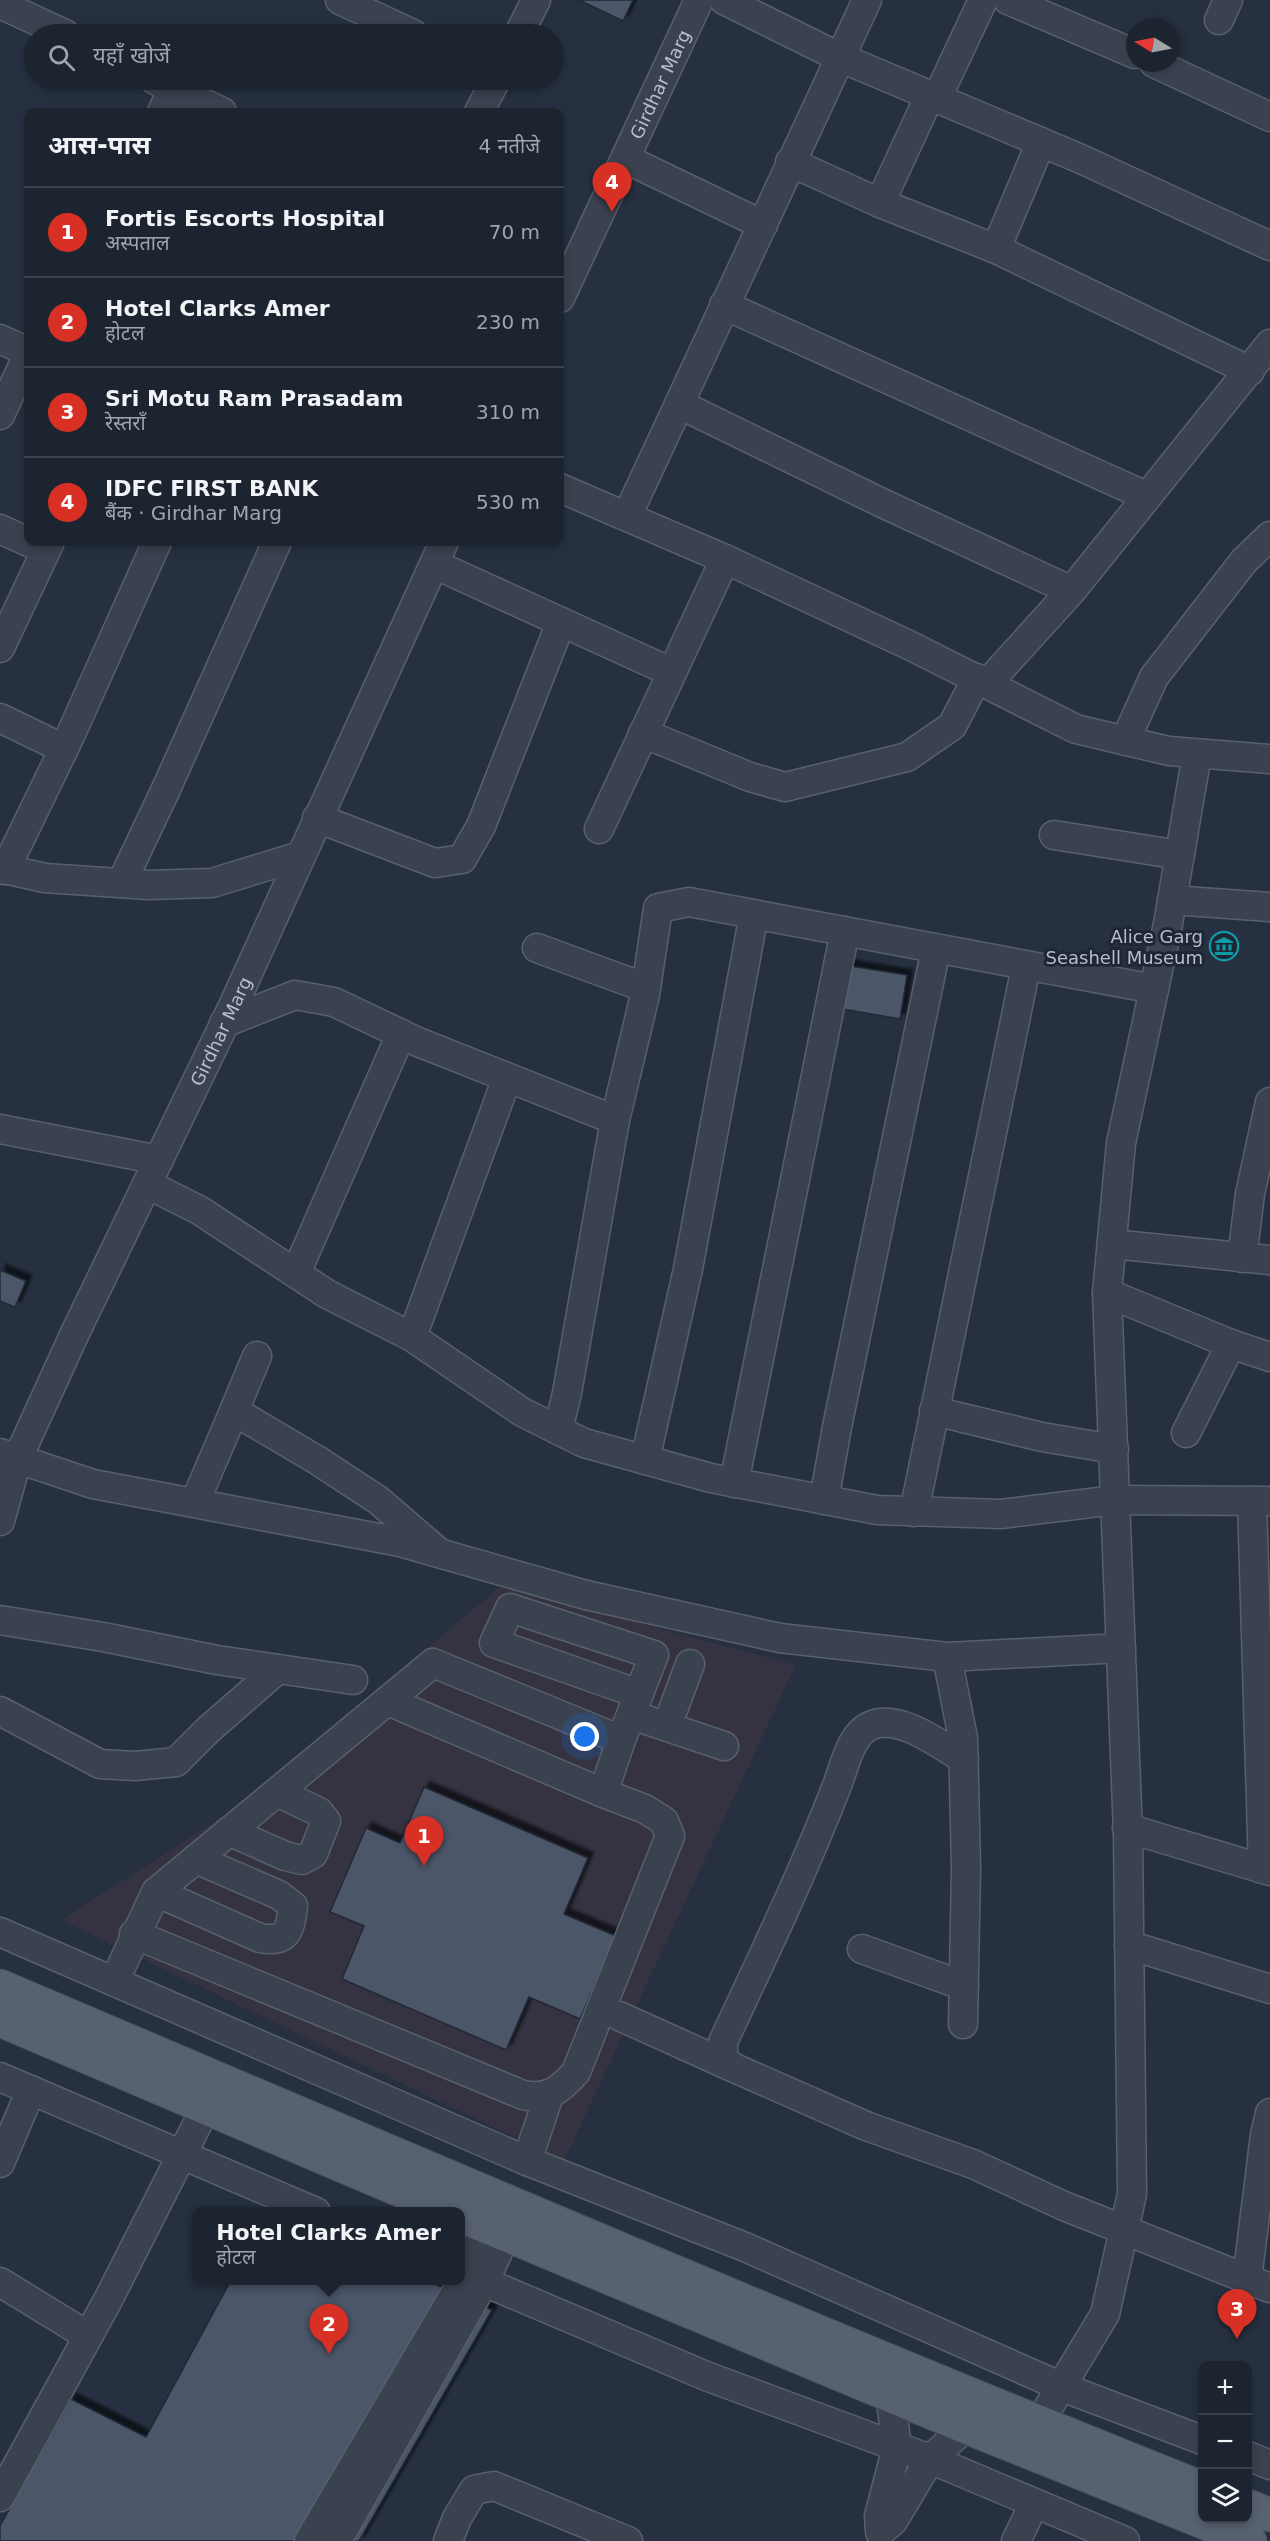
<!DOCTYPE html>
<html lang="hi">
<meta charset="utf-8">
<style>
:root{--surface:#1c2430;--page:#252c38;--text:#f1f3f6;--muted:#a0a4ab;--line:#3a414c;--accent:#d93025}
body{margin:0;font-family:"DejaVu Sans","Noto Sans Devanagari",sans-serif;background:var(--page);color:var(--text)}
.controls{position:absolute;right:18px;bottom:18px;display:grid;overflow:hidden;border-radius:12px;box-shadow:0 3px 9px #0003}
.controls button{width:54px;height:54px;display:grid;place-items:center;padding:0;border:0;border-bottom:2px solid var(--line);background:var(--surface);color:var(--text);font:30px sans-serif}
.compass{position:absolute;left:1126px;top:18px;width:54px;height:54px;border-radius:50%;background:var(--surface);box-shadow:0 3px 9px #0003;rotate:280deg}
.you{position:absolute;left:585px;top:1737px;width:21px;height:21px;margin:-15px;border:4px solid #fff;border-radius:50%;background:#1a73e8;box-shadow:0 0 0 9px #1a73e833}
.badge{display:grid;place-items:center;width:39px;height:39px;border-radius:50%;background:var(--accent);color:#fff;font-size:20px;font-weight:700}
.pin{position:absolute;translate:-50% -50px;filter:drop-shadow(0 2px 3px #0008)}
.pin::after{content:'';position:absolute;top:32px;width:21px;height:18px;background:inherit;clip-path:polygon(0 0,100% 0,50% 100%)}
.popup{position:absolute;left:192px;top:2207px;width:273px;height:78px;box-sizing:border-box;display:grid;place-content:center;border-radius:12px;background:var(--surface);filter:drop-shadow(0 2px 4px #0005);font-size:20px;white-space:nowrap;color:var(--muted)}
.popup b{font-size:22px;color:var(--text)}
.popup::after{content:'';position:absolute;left:50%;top:100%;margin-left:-12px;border:12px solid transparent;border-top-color:var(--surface)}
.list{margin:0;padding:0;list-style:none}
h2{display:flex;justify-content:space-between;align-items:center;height:78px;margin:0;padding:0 24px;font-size:26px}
h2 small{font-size:20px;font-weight:400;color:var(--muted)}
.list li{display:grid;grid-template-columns:39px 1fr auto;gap:18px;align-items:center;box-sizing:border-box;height:90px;padding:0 24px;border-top:2px solid var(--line)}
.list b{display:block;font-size:22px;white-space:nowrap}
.list p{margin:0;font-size:20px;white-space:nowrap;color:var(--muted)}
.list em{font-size:20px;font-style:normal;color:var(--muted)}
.icon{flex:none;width:33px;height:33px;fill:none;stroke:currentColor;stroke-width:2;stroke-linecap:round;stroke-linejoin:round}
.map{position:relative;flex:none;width:1270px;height:2541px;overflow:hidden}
.search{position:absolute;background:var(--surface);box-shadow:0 3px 9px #0003;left:24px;top:24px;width:540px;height:66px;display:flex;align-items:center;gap:15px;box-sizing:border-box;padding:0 21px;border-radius:33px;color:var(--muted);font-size:22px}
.panel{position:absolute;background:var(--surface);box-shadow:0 3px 9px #0003;left:24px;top:108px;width:540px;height:438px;border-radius:12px}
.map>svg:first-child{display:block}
</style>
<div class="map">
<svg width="1270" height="2541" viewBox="0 0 1270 2541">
<defs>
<filter id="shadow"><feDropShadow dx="5.5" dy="-5.5" stdDeviation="1.5" flood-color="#0009"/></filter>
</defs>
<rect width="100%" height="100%" fill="#263040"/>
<path fill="#353241" d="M501,1586L796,1665L564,2161L61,1920L230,1812Z"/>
<path fill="#4c5669" stroke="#212937" stroke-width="1.5" filter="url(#shadow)" d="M579,0H633L623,21Z
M844,965L907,975L900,1019L837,1008Z
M0,1270L26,1281L15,1307L0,1301Z
M424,1787L588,1858L564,1914L616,1936L580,2019L529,1997L506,2050L342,1979L364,1926L330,1912L366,1828L400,1843Z
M231,2280H426L492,2310L359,2541H0V2526L71,2399L146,2437Z"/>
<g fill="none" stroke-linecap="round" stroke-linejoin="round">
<g stroke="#58606d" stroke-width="31">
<g id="minor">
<path d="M340,0L413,34"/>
<path d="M724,0L839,57L1081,159L1270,246"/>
<path d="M1008,0L1135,54"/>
<path d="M0,4L65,34"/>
<path d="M1219,20L1228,0"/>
<path d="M519,34L536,0"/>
<path d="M1154,63L1270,117"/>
<path d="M155,80L222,112"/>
<path d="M937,98L983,0"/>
<path d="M162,112L173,88"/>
<path d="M479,112L496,80"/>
<path d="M626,159L763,225"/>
<path d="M790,162L880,203L996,249L1250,371"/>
<path d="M880,203L930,95"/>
<path d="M996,249L1041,142"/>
<path id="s1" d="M560,298L699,0"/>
<path d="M724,305L1146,496"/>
<path d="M0,339L28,352"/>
<path d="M679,404L880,502L1070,590"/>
<path d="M0,415L28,355"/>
<path d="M560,488L725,559L911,646L1076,729L1169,751L1270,759"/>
<path d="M627,516L867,0"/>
<path d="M0,529L46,550"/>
<path d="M434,564L671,672"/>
<path d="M0,648L50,542"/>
<path d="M987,684L1073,589L1270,344"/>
<path d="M0,718L64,749"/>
<path d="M643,733L750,777L785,787L907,757L952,726L977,678"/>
<path d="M1125,741L1154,677L1244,561L1270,536"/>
<path d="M317,818L435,863L462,859L481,826L561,622"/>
<path d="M599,829L725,559"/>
<path d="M1054,835L1180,855"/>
<path d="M0,868L45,878L148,885L212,883L300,856"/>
<path d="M5,870L70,736L157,542"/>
<path d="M122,882L166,789L277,542"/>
<path d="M1172,900L1270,907"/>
<path d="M537,948L646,988"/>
<path d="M224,1023L295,995L334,1002L418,1042L615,1120"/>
<path d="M0,1129L159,1160"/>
<path d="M147,1184L199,1210L327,1294L412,1337L522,1412L584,1443L711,1478L877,1510L1001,1514L1115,1500L1270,1501"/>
<path d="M1112,1244L1270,1260"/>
<path d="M1242,1258L1250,1194L1270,1102"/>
<path d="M296,1273L401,1034"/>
<path d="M1107,1293L1231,1344L1270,1357"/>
<path d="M412,1337L507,1078"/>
<path d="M234,1411L257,1356"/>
<path d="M934,1411L1042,1437L1114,1449"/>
<path d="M558,1430L567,1393L615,1120L645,995L658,908L689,902L1154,989"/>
<path d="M1186,1433L1231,1344"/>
<path d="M0,1453L93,1484L400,1542L586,1595L780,1638L947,1657L1121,1648"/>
<path d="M645,1460L688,1269L754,914"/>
<path d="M734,1483L845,931"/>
<path d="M824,1500L837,1427L936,949"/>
<path d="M1252,1501L1263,1869"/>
<path d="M195,1502L234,1411L317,1460L378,1500L435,1549"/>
<path d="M914,1512L1026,967"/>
<path id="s2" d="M0,1521L17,1460L75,1333L233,1006L444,542"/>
<path d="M0,1620L103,1637L217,1660L353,1680"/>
<path d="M947,1657L963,1738L966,1869L963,2024"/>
<path d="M0,1711L100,1764L135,1766L176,1762L209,1729L278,1669"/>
<path d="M632,1715L724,1746"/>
<path d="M667,1726L690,1664"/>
<path d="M621,1740L654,1655L510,1608L494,1643L639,1694"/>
<path d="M964,1759C940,1745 901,1714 872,1725C851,1733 845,1764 838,1783C804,1871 763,1956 723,2042V2056L730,2066L866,2126L973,2164L1064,2206L1270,2288"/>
<path d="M1127,1828L1270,1871"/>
<path d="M229,1831L285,1856L302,1860L313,1854L326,1821L319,1812L277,1792"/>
<path d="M156,1892L260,1938C288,1943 290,1930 293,1906L279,1895L196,1859"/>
<path d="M0,1932L527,2161L745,2247L1062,2387L1202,2440"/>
<path d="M134,1934L523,2095C548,2100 560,2090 576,2072L670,1836L664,1821L645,1809L603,1793"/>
<path d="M1129,1945L1270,1989"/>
<path d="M862,1949L964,1986"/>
<path d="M115,1980L156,1892L433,1663L621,1740L603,1793L388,1701"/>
<path d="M619,2016L730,2066"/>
<path d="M0,2077L316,2212"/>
<path d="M527,2161L549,2095"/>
<path d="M0,2163L31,2090"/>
<path d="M461,2272L706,2376L930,2459L1125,2541"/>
<path d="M1247,2279L1265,2135L1270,2113"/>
<path d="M0,2282L88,2336"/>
<path d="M890,2395L897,2447L879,2516L880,2532L893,2521L930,2459L966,2427"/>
<path d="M1039,2423L1105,2314L1132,2194L1128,1834L1107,1293L1121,1143L1168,924L1197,754"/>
<path d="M1248,2456L1270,2465"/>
<path d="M0,2497L108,2300L206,2107"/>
<path d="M309,2541L459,2287L486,2226"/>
<path d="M337,2541L484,2282L506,2235"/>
<path d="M448,2541L457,2518L474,2490L494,2486L628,2541"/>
<path d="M1016,2541L1034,2504"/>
</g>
</g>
<g stroke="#444b59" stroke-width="35">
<path id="major" d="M0,1986C400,2156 799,2327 1202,2488
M0,2020L451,2212
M461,2216L966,2427L1250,2541
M1248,2506L1270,2515"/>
</g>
<use href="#minor" stroke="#3a4250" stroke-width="28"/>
<use href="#major" stroke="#586170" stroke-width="33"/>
</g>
<defs>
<g id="museum-ring" transform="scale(1.5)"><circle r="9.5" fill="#1f2735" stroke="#0f9aa8" stroke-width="1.5"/><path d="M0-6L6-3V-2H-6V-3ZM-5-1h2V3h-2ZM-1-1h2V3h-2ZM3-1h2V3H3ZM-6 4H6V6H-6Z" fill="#0f9aa8"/></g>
</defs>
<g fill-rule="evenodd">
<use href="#museum-ring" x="1224" y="946"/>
</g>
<g text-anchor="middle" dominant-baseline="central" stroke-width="6" stroke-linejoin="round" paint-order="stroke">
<g font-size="18" fill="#b7bdca" stroke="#1f2735">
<text stroke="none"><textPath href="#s1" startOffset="236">Girdhar Marg</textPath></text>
<text stroke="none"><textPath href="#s2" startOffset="538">Girdhar Marg</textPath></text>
</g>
<g font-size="18" fill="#b7bdca" stroke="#1f2735" text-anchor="end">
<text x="1203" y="936">Alice Garg<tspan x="1203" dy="21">Seashell Museum</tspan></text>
</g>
</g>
</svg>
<div class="controls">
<button>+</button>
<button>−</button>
<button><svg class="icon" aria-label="layers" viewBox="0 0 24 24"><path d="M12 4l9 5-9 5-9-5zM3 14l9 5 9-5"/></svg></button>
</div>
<svg class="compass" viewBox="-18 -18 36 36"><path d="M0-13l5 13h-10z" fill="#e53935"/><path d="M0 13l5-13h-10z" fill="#a0a4ab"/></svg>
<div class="you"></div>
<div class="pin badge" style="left:424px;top:1866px">1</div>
<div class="pin badge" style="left:329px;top:2354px">2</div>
<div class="popup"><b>Hotel Clarks Amer</b>होटल</div>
<div class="pin badge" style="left:1237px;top:2339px">3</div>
<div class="pin badge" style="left:612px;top:212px">4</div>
<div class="search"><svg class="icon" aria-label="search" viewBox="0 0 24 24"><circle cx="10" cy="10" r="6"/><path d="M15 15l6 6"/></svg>यहाँ खोजें</div>
<section class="panel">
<h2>आस-पास<small>4 नतीजे</small></h2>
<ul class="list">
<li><span class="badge">1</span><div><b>Fortis Escorts Hospital</b><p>अस्पताल</p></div><em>70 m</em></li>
<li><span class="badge">2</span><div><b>Hotel Clarks Amer</b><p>होटल</p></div><em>230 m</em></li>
<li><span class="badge">3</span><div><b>Sri Motu Ram Prasadam</b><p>रेस्तराँ</p></div><em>310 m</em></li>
<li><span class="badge">4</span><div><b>IDFC FIRST BANK</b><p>बैंक · Girdhar Marg</p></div><em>530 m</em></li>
</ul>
</section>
</div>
